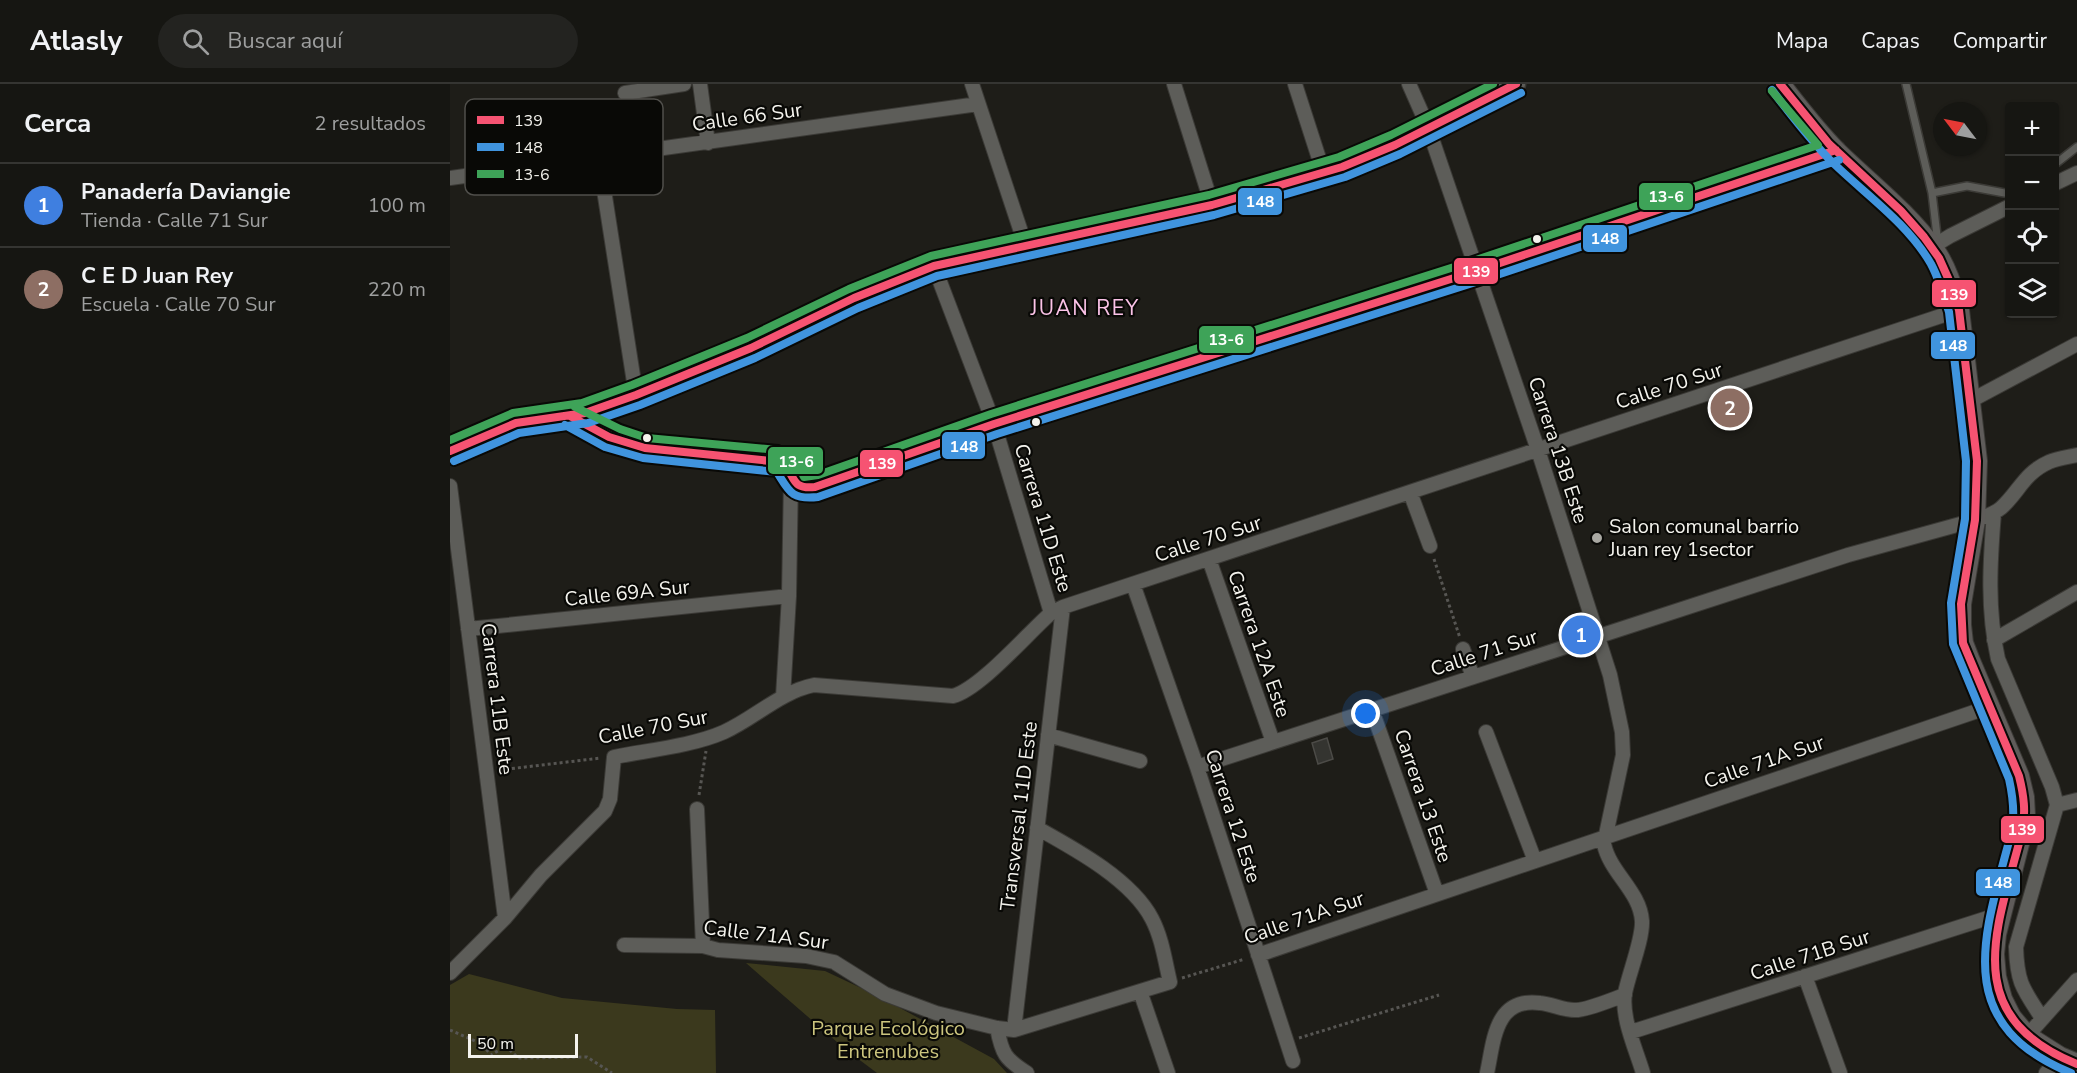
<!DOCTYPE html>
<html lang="es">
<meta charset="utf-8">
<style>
:root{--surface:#161612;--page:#232320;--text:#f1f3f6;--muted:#9e9f9f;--line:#353532;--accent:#db2777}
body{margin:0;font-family:"Nunito Sans",sans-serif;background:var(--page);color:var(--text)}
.controls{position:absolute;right:18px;top:18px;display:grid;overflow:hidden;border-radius:6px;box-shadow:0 2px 4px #0004}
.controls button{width:54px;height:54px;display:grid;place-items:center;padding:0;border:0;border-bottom:2px solid var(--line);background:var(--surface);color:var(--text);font:30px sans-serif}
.compass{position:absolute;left:1483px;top:18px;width:54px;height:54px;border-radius:50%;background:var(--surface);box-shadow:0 2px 4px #0004;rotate:302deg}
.scale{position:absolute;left:18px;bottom:15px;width:110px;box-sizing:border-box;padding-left:6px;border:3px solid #f4f3ed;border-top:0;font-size:16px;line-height:21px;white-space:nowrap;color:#f4f3ed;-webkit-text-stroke:4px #090906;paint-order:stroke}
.you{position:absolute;left:916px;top:630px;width:21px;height:21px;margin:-15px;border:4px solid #fff;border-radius:50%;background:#1a73e8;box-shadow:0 0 0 9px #1a73e833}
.badge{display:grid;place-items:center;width:39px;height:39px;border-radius:50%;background:var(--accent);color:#fff;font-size:20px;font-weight:700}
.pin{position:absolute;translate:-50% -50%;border:3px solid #fff;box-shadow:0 2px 6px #0006}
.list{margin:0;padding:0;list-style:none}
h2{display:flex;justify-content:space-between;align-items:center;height:78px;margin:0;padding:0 24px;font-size:26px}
h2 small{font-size:20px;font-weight:400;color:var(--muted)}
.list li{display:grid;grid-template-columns:39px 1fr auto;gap:18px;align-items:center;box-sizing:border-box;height:84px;padding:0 24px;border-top:2px solid var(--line)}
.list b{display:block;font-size:22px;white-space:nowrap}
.list p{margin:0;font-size:20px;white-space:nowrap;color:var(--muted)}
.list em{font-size:20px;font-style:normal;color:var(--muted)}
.icon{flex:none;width:33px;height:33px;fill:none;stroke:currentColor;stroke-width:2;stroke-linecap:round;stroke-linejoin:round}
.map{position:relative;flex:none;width:1627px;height:989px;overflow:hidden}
header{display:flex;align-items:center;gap:36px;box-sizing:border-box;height:84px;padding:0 30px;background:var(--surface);border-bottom:2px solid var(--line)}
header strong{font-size:28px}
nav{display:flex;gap:33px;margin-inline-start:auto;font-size:21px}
.search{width:420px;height:54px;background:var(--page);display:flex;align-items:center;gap:15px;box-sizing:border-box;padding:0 21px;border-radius:33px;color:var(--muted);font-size:22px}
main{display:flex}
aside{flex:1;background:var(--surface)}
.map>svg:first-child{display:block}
</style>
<header>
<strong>Atlasly</strong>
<div class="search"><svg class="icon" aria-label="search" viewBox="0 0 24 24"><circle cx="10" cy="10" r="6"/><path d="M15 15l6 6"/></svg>Buscar aquí</div>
<nav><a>Mapa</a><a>Capas</a><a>Compartir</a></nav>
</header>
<main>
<aside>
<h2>Cerca<small>2 resultados</small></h2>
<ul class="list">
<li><span class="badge" style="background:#3f7fe0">1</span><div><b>Panadería Daviangie</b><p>Tienda · Calle 71 Sur</p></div><em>100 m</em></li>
<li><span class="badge" style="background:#8d6e63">2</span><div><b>C E D Juan Rey</b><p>Escuela · Calle 70 Sur</p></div><em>220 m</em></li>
</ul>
</aside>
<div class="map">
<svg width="1627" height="989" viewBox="0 0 1627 989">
<rect width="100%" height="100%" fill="#1e1d18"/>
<path fill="#3b391d" d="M296,879L375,887L428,912L544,975L557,989H427L395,965Z
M19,890L112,914L227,925L265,926L266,989H0V901Z"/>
<path fill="#343430" stroke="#4c4b47" stroke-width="1.5" d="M877,654L883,675L868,680L862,659Z"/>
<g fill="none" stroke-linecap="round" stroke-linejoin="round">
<g stroke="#3b3a36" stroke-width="10">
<path id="service" d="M1456,0L1482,109L1488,160
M1604,81L1627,63
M1482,109L1517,102L1560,110"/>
</g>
<g stroke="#3b3a36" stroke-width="16">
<path id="minor" d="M250,0L258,59
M522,0L576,163
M724,0L762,121
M845,0L874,90
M959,0L978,43L1088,366L1160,591L1172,648L1173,671L1154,760C1160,789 1190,807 1192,837C1193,855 1179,889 1175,909C1171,934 1186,965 1193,989
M175,9L234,0
M149,74L186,311
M0,94L528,20
M1604,100L1627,89
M1482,163L1500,152L1560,122
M484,182L544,340L601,529
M1520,317L1627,260
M0,402L55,834
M960,408L980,462
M1544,429C1540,478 1537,526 1548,575L1602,703L1607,721L1566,863C1567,899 1573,905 1592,934
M759,475L823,658
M683,500L747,683L843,977
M18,545L339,512
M1544,556L1627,508
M1013,565L1023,593
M333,613L339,512L341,393
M922,626L987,810
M1036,648L1085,777
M598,651L690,677
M747,683L1398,471L1525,436C1534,433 1544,430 1551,424C1569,408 1574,389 1599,378C1607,374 1618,373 1627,371
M1607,721L1627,716
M247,725L253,862
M174,861L253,862L268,866L356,872L384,878L435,910L486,929L547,944L564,946L720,898C715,877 712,854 702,835C682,796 625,765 587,744
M808,871L1539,623
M0,889L55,834L91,791L155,727L160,715L164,673C199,666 242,662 274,648C305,634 330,608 364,601L503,612C530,605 578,549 601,529L613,523L1509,226
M1355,892L1390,989
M690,907L718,989
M547,944C552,970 555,975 577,989
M564,946L613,523
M1181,948L1550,830
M1577,952L1627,896
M1037,989C1044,956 1045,913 1090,919C1102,920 1115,927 1126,926C1138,926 1163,915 1175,911
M1596,989L1610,973"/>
</g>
<g stroke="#3b3a36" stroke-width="21">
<path id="tertiary" d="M120,332L159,353L195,364L330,378C338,382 338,386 341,393C348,410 369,402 382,398L544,340L1026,187L1386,66
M0,367L66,339L135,329L186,311L301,264L404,214L484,182L762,121L892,83L945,61L1066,0"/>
</g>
<g stroke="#3b3a36" stroke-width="22">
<path id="secondary" d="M1330,0C1348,23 1366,47 1387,68C1420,100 1458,129 1485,167C1497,184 1503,206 1509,226L1527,377L1525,436L1511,520V541L1513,559L1520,577L1569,692L1574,713L1575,731L1572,748L1546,850L1544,870L1546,893L1552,915L1561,933L1577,952L1610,973L1627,980"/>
</g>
<path stroke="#575653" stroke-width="3" stroke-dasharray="3 3" stroke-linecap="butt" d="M984,475L1010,554
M50,686L151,674
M249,711L256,667
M732,894L795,875
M0,946L32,960L41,971L56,962L68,974L137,973L162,989
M849,954L989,911"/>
<use href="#service" stroke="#5d5d59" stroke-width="7"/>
<use href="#minor" stroke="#5d5d59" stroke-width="14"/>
<use href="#tertiary" stroke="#5d5d59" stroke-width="18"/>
<use href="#secondary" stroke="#5f5c5a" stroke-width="20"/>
<g stroke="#090906" stroke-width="12">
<path id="bus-1" d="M1330,0L1379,60L1451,127L1474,153L1489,174L1502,203L1509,226L1527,377L1525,436L1511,520L1513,559L1569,692C1574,712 1576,728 1572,748C1547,845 1507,931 1627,980
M120,332L159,353L195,364L330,378C347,389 338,406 365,403L544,340L1026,187L1386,66
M0,367L66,339L135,329L186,311L301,264L404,214L484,182L762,121L892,83L945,61L1066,0"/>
</g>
<g stroke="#090906" stroke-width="12">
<path id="bus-2" d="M1322,6C1340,30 1358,53 1378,74C1412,108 1457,138 1481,180C1489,195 1494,212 1499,228L1516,377L1515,435L1501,519L1503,560L1559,695C1563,713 1565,728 1562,746C1536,847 1497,938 1621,989
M115,341L155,363L193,374L327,388C339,407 341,416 368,413L547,350L1029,197L1389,76
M4,377L69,349L138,339L190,321L305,274L408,224L487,192L764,131L895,93L950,70L1071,9"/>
</g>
<g stroke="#090906" stroke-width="12">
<path id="bus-3" d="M125,323L170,345L197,354L328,366L345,375L354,393L368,391L541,330L1023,177L1368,61L1322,7
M0,356L63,329L132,319L182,301L297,254L399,205L481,172L759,111L889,73L941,51L1043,0"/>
</g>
<use href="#bus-1" stroke="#f65372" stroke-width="8"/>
<use href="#bus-2" stroke="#4094de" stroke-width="8"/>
<use href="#bus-3" stroke="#3ea358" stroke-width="8"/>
</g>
<g fill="#f4f3ed" stroke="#090906" stroke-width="2">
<circle cx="1087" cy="155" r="5"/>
<circle cx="586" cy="338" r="5"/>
<circle cx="197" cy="354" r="5"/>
</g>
<circle fill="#a9a8a2" stroke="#090906" stroke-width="2" cx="1147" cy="454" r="6"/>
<g text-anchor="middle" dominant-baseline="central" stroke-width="4.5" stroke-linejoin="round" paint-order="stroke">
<g font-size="20" fill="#f4f3ed" stroke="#090906">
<text transform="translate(297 33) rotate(-8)">Calle 66 Sur</text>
<text transform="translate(1219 302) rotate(-18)">Calle 70 Sur</text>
<text transform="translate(1108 366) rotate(72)">Carrera 13B Este</text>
<text transform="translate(593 434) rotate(73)">Carrera 11D Este</text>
<text transform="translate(758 455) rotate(-18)">Calle 70 Sur</text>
<text transform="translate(177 509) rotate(-6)">Calle 69A Sur</text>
<text transform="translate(809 560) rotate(71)">Carrera 12A Este</text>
<text transform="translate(1034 569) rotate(-18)">Calle 71 Sur</text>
<text transform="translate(47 615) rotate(83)">Carrera 11B Este</text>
<text transform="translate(203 643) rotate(-11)">Calle 70 Sur</text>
<text transform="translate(1314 678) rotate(-19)">Calle 71A Sur</text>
<text transform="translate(973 712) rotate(71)">Carrera 13 Este</text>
<text transform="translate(569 732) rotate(-83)">Transversal 11D Este</text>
<text transform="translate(783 732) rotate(72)">Carrera 12 Este</text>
<text transform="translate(854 834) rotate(-19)">Calle 71A Sur</text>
<text transform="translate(316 851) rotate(7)">Calle 71A Sur</text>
<text transform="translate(1360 871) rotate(-18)">Calle 71B Sur</text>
</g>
<g font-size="20" fill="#f4f3ed" stroke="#090906" text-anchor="start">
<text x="1159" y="442">Salon comunal barrio<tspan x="1159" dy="23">Juan rey 1sector</tspan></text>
</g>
<g font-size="20" fill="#ccc57e" stroke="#090906">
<text x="438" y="944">Parque Ecológico<tspan x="438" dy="23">Entrenubes</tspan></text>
</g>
<g font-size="21" letter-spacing="1.5" fill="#fcc3e8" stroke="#090906">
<text x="635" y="224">JUAN REY</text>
</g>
</g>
<rect x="15" y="15" width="198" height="96" rx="9" fill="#090906" stroke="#504f4b" stroke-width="1.5"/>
<rect x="27" y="32" width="27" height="8" fill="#f65372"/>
<rect x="27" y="59" width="27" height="8" fill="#4094de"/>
<rect x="27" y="86" width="27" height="8" fill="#3ea358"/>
<g font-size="16" fill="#f4f3ed">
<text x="64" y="42">139</text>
<text x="64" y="69">148</text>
<text x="64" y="96">13-6</text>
</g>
<g stroke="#090906" stroke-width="2">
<rect x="1188" y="98" width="56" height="29" rx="6" fill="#3ea358"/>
<rect x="787" y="103" width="46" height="29" rx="6" fill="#4094de"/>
<rect x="1132" y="140" width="46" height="29" rx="6" fill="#4094de"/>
<rect x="1003" y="173" width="46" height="28" rx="6" fill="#f65372"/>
<rect x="1481" y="195" width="46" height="29" rx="6" fill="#f65372"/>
<rect x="748" y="241" width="57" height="29" rx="6" fill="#3ea358"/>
<rect x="1480" y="247" width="46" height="29" rx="6" fill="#4094de"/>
<rect x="491" y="347" width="45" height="29" rx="6" fill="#4094de"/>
<rect x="317" y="362" width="57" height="29" rx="6" fill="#3ea358"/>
<rect x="409" y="365" width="45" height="29" rx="6" fill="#f65372"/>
<rect x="1550" y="731" width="45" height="29" rx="6" fill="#f65372"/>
<rect x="1525" y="784" width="46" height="29" rx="6" fill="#4094de"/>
</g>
<g font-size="16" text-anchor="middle" font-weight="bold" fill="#fff">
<text x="1216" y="118">13-6</text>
<text x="810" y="123">148</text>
<text x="1155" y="160">148</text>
<text x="1026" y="193">139</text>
<text x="1504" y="216">139</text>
<text x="776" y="261">13-6</text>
<text x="1503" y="267">148</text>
<text x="514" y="368">148</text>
<text x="346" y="383">13-6</text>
<text x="432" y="385">139</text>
<text x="1572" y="751">139</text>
<text x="1548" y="804">148</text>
</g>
</svg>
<div class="controls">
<button>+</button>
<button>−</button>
<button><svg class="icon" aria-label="locate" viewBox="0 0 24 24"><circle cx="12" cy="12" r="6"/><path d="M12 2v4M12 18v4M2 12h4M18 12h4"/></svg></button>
<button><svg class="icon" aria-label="layers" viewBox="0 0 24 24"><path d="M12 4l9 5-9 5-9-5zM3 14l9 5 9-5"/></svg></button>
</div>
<svg class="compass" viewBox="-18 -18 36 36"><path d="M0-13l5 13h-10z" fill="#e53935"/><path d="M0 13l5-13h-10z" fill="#9e9f9f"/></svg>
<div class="scale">50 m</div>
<div class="you"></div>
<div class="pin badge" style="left:1131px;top:551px;background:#3f7fe0">1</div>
<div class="pin badge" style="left:1280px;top:324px;background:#8d6e63">2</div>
</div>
</main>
